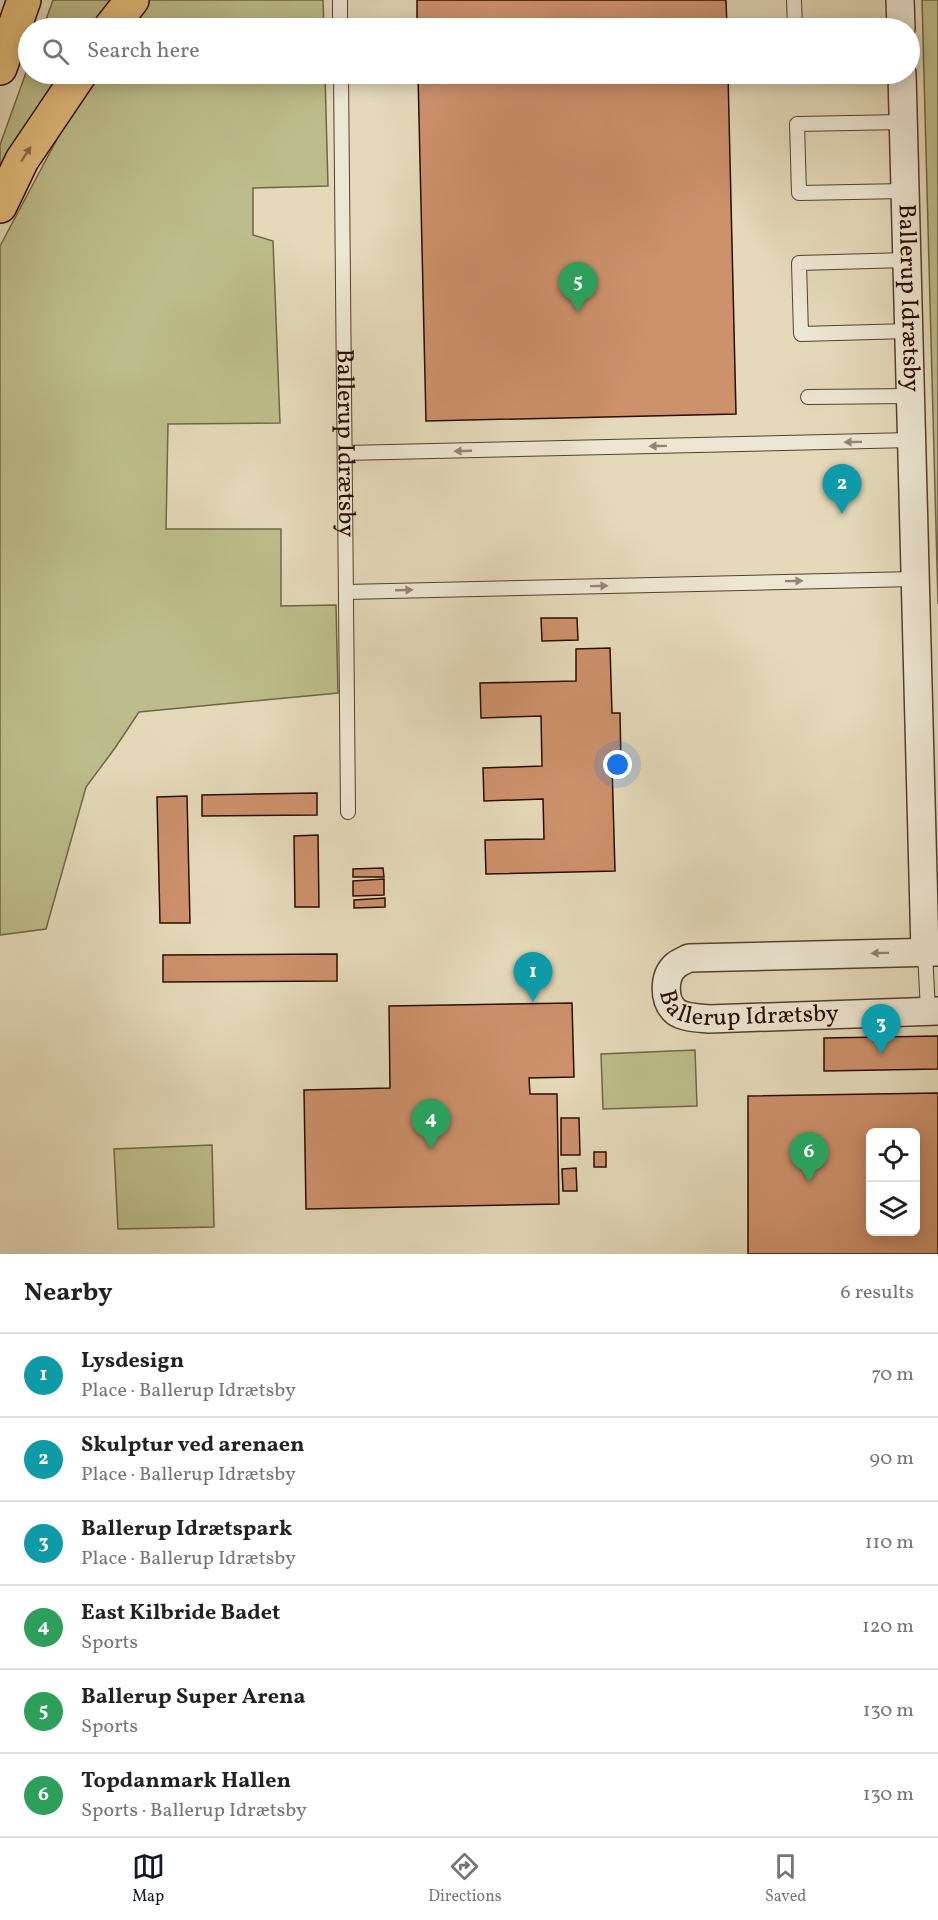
<!DOCTYPE html>
<meta charset="utf-8">
<style>
:root{--surface:#fff;--page:#f2f2f2;--text:#222;--muted:#767676;--line:#e0e0e0;--accent:#111827}
body{margin:0;font-family:Vollkorn,serif;background:var(--page);color:var(--text)}
.controls{position:absolute;right:18px;bottom:18px;display:grid;overflow:hidden;border-radius:9px;box-shadow:0 3px 15px #0003}
.controls button{width:54px;height:54px;display:grid;place-items:center;padding:0;border:0;border-bottom:2px solid var(--line);background:var(--surface);color:var(--text);font:30px sans-serif}
.you{position:absolute;left:618px;top:765px;width:21px;height:21px;margin:-15px;border:4px solid #fff;border-radius:50%;background:#1a73e8;box-shadow:0 0 0 9px #1a73e833}
.badge{display:grid;place-items:center;width:39px;height:39px;border-radius:50%;background:var(--accent);color:#fff;font-size:20px;font-weight:700}
.pin{position:absolute;translate:-50% -50px;filter:drop-shadow(0 2px 3px #0008)}
.pin::after{content:'';position:absolute;top:32px;width:21px;height:18px;background:inherit;clip-path:polygon(0 0,100% 0,50% 100%)}
.list{margin:0;padding:0;list-style:none}
h2{display:flex;justify-content:space-between;align-items:center;height:78px;margin:0;padding:0 24px;font-size:26px}
h2 small{font-size:20px;font-weight:400;color:var(--muted)}
.list li{display:grid;grid-template-columns:39px 1fr auto;gap:18px;align-items:center;box-sizing:border-box;height:84px;padding:0 24px;border-top:2px solid var(--line)}
.list b{display:block;font-size:22px;white-space:nowrap}
.list p{margin:0;font-size:20px;white-space:nowrap;color:var(--muted)}
.list em{font-size:20px;font-style:normal;color:var(--muted)}
.icon{flex:none;width:33px;height:33px;fill:none;stroke:currentColor;stroke-width:2;stroke-linecap:round;stroke-linejoin:round}
.map{position:relative;flex:none;width:938px;height:1254px;overflow:hidden}
.search{position:absolute;background:var(--surface);box-shadow:0 3px 15px #0003;left:18px;right:18px;top:18px;height:66px;display:flex;align-items:center;gap:15px;box-sizing:border-box;padding:0 21px;border-radius:33px;color:var(--muted);font-size:22px}
.sheet{height:582px;background:var(--surface)}
nav{display:flex;justify-content:space-around;align-items:center;box-sizing:border-box;height:84px;border-top:2px solid var(--line);background:var(--surface);font-size:16px;color:var(--muted)}
nav a{display:grid;justify-items:center;gap:3px}
nav .on{color:var(--accent)}
.map>svg:first-child{display:block}
</style>
<div class="map">
<svg width="938" height="1254" viewBox="0 0 938 1254">
<rect width="100%" height="100%" fill="#e4d9b9"/>
<filter id="stains"><feTurbulence type="fractalNoise" baseFrequency=".00333" numOctaves="4"/><feColorMatrix values="0 0 0 0 .2 0 0 0 0 .09 0 0 0 0 .02 0 0 0 .5 -.17"/></filter>
<radialGradient id="worn" r=".72"><stop offset=".6" stop-color="#630" stop-opacity="0"/><stop offset="1" stop-color="#630" stop-opacity=".3"/></radialGradient>
<path fill="#bcbd8a" stroke="#736446" stroke-width="1.5" d="M53,0H116L96,28H43Z
M149,0H323L324,28H126Z
M922,0H938V604Z
M28,67V74H65L0,183V145Z
M96,74H325L328,186L253,188V235L273,241L280,423L168,424L166,529H281V606L336,605L338,693L139,712L115,748L86,787L46,929L0,935V246L79,98Z
M695,1050L697,1106L603,1109L601,1054Z
M212,1145L214,1227L118,1229L114,1149Z"/>
<path fill="#cd916c" stroke="#2a0c01" stroke-width="1.5" fill-rule="evenodd" d="M417,0H726L727,28H417Z
M418,74H728L736,414L426,421Z
M541,618H577L578,640L542,641Z
M610,648L612,713H620L621,765H612L615,871L486,874L485,840L544,839L543,799L484,801L483,768L542,766L541,716L481,718L480,683L576,681V649Z
M317,793V815L202,816V795Z
M187,796L190,923H160L157,797Z
M318,835L319,907H295L294,836Z
M383,868L384,877H353V869Z
M384,879V895L353,896V881Z
M385,898V907L354,908V900Z
M337,954V981L163,982V955Z
M572,1003L574,1077L529,1078L530,1094H557L559,1204L306,1209L304,1090L390,1088L389,1006Z
M938,1036V1069L824,1071V1038Z
M938,1093V1254H748V1096ZM870,1132H916V1232H870Z
M561,1118H579L580,1155H561Z
M594,1152H606V1167H594Z
M576,1168L577,1191H563L562,1169Z"/>
<g fill="none" stroke-linecap="round" stroke-linejoin="round">
<g stroke="#583f2f" stroke-width="16">
<g id="lane">
<path d="M340,0V28"/>
<path d="M794,0L795,28"/>
<path id="s1" d="M341,74L348,812"/>
<path d="M903,122L797,124L799,193L905,191"/>
<path d="M907,260L799,263L801,334L909,331"/>
<path d="M808,397L911,396"/>
<path d="M345,453L912,440"/>
<path d="M346,592L915,579"/>
<path d="M925,952L928,1011"/>
</g>
</g>
<g stroke="#583f2f" stroke-width="30">
<g id="street">
<path d="M900,0L901,28"/>
<path id="s2" d="M902,74L925,952"/>
<path id="s3" d="M938,952L689,958C685,960 680,962 676,965C663,976 663,1001 676,1012C685,1018 699,1018 709,1019L938,1011"/>
</g>
</g>
<g stroke="#2a0c01" stroke-width="36">
<path id="highway" d="M110,28L132,0
M0,68L24,0
M0,206L22,160L80,74"/>
</g>
<use href="#lane" stroke="#ede6d2" stroke-width="14"/>
<use href="#street" stroke="#ede6d2" stroke-width="27"/>
<use href="#highway" stroke="#e2bc7c" stroke-width="33"/>
</g>
<defs><path id="oneway-solid" d="M-6-.8H1V-3.2L6.5 0L1 3.2V.8H-6Z" transform="scale(1.5)"/></defs>
<use fill="#8f6d45" href="#oneway-solid" transform="translate(26 154) rotate(-57)"/>
<g fill="#958474">
<use href="#oneway-solid" transform="translate(853 442) rotate(179)"/>
<use href="#oneway-solid" transform="translate(658 446) rotate(179)"/>
<use href="#oneway-solid" transform="translate(463 451) rotate(178)"/>
<use href="#oneway-solid" transform="translate(794 581) rotate(-1)"/>
<use href="#oneway-solid" transform="translate(599 586) rotate(-1)"/>
<use href="#oneway-solid" transform="translate(404 590) rotate(-2)"/>
<use href="#oneway-solid" transform="translate(880 953) rotate(179)"/>
</g>
<g text-anchor="middle" dominant-baseline="central" stroke-width="4.5" stroke-linejoin="round" paint-order="stroke">
<g font-size="24" fill="#2a0c01" stroke="#ede6d2">
<text stroke="none"><textPath href="#s2" startOffset="224">Ballerup Idrætsby</textPath></text>
<text stroke="none"><textPath href="#s1" startOffset="369">Ballerup Idrætsby</textPath></text>
<text stroke="none"><textPath href="#s3" startOffset="386">Ballerup Idrætsby</textPath></text>
</g>
</g>
<rect width="100%" height="100%" filter="url(#stains)"/>
<rect width="100%" height="100%" fill="url(#worn)"/>
</svg>
<div class="controls">
<button><svg class="icon" aria-label="locate" viewBox="0 0 24 24"><circle cx="12" cy="12" r="6"/><path d="M12 2v4M12 18v4M2 12h4M18 12h4"/></svg></button>
<button><svg class="icon" aria-label="layers" viewBox="0 0 24 24"><path d="M12 4l9 5-9 5-9-5zM3 14l9 5 9-5"/></svg></button>
</div>
<div class="you"></div>
<div class="pin badge" style="left:533px;top:1002px;background:#0f9aa8">1</div>
<div class="pin badge" style="left:842px;top:514px;background:#0f9aa8">2</div>
<div class="pin badge" style="left:881px;top:1054px;background:#0f9aa8">3</div>
<div class="pin badge" style="left:431px;top:1149px;background:#2e9e5b">4</div>
<div class="pin badge" style="left:578px;top:312px;background:#2e9e5b">5</div>
<div class="pin badge" style="left:809px;top:1182px;background:#2e9e5b">6</div>
<div class="search"><svg class="icon" aria-label="search" viewBox="0 0 24 24"><circle cx="10" cy="10" r="6"/><path d="M15 15l6 6"/></svg>Search here</div>
</div>
<section class="sheet">
<h2>Nearby<small>6 results</small></h2>
<ul class="list">
<li><span class="badge" style="background:#0f9aa8">1</span><div><b>Lysdesign</b><p>Place · Ballerup Idrætsby</p></div><em>70 m</em></li>
<li><span class="badge" style="background:#0f9aa8">2</span><div><b>Skulptur ved arenaen</b><p>Place · Ballerup Idrætsby</p></div><em>90 m</em></li>
<li><span class="badge" style="background:#0f9aa8">3</span><div><b>Ballerup Idrætspark</b><p>Place · Ballerup Idrætsby</p></div><em>110 m</em></li>
<li><span class="badge" style="background:#2e9e5b">4</span><div><b>East Kilbride Badet</b><p>Sports</p></div><em>120 m</em></li>
<li><span class="badge" style="background:#2e9e5b">5</span><div><b>Ballerup Super Arena</b><p>Sports</p></div><em>130 m</em></li>
<li><span class="badge" style="background:#2e9e5b">6</span><div><b>Topdanmark Hallen</b><p>Sports · Ballerup Idrætsby</p></div><em>130 m</em></li>
</ul>
</section>
<nav>
<a class="on"><svg class="icon" aria-label="map" viewBox="0 0 24 24"><path d="M3 6l6-2 6 2 6-2v14l-6 2-6-2-6 2zM9 4v14M15 6v14"/></svg>Map</a>
<a><svg class="icon" aria-label="directions" viewBox="0 0 24 24"><path d="M12 3l9 9-9 9-9-9zM9 14v-3h6M13 9l2 2-2 2"/></svg>Directions</a>
<a><svg class="icon" aria-label="saved" viewBox="0 0 24 24"><path d="M7 4h10v16l-5-4-5 4z"/></svg>Saved</a>
</nav>
